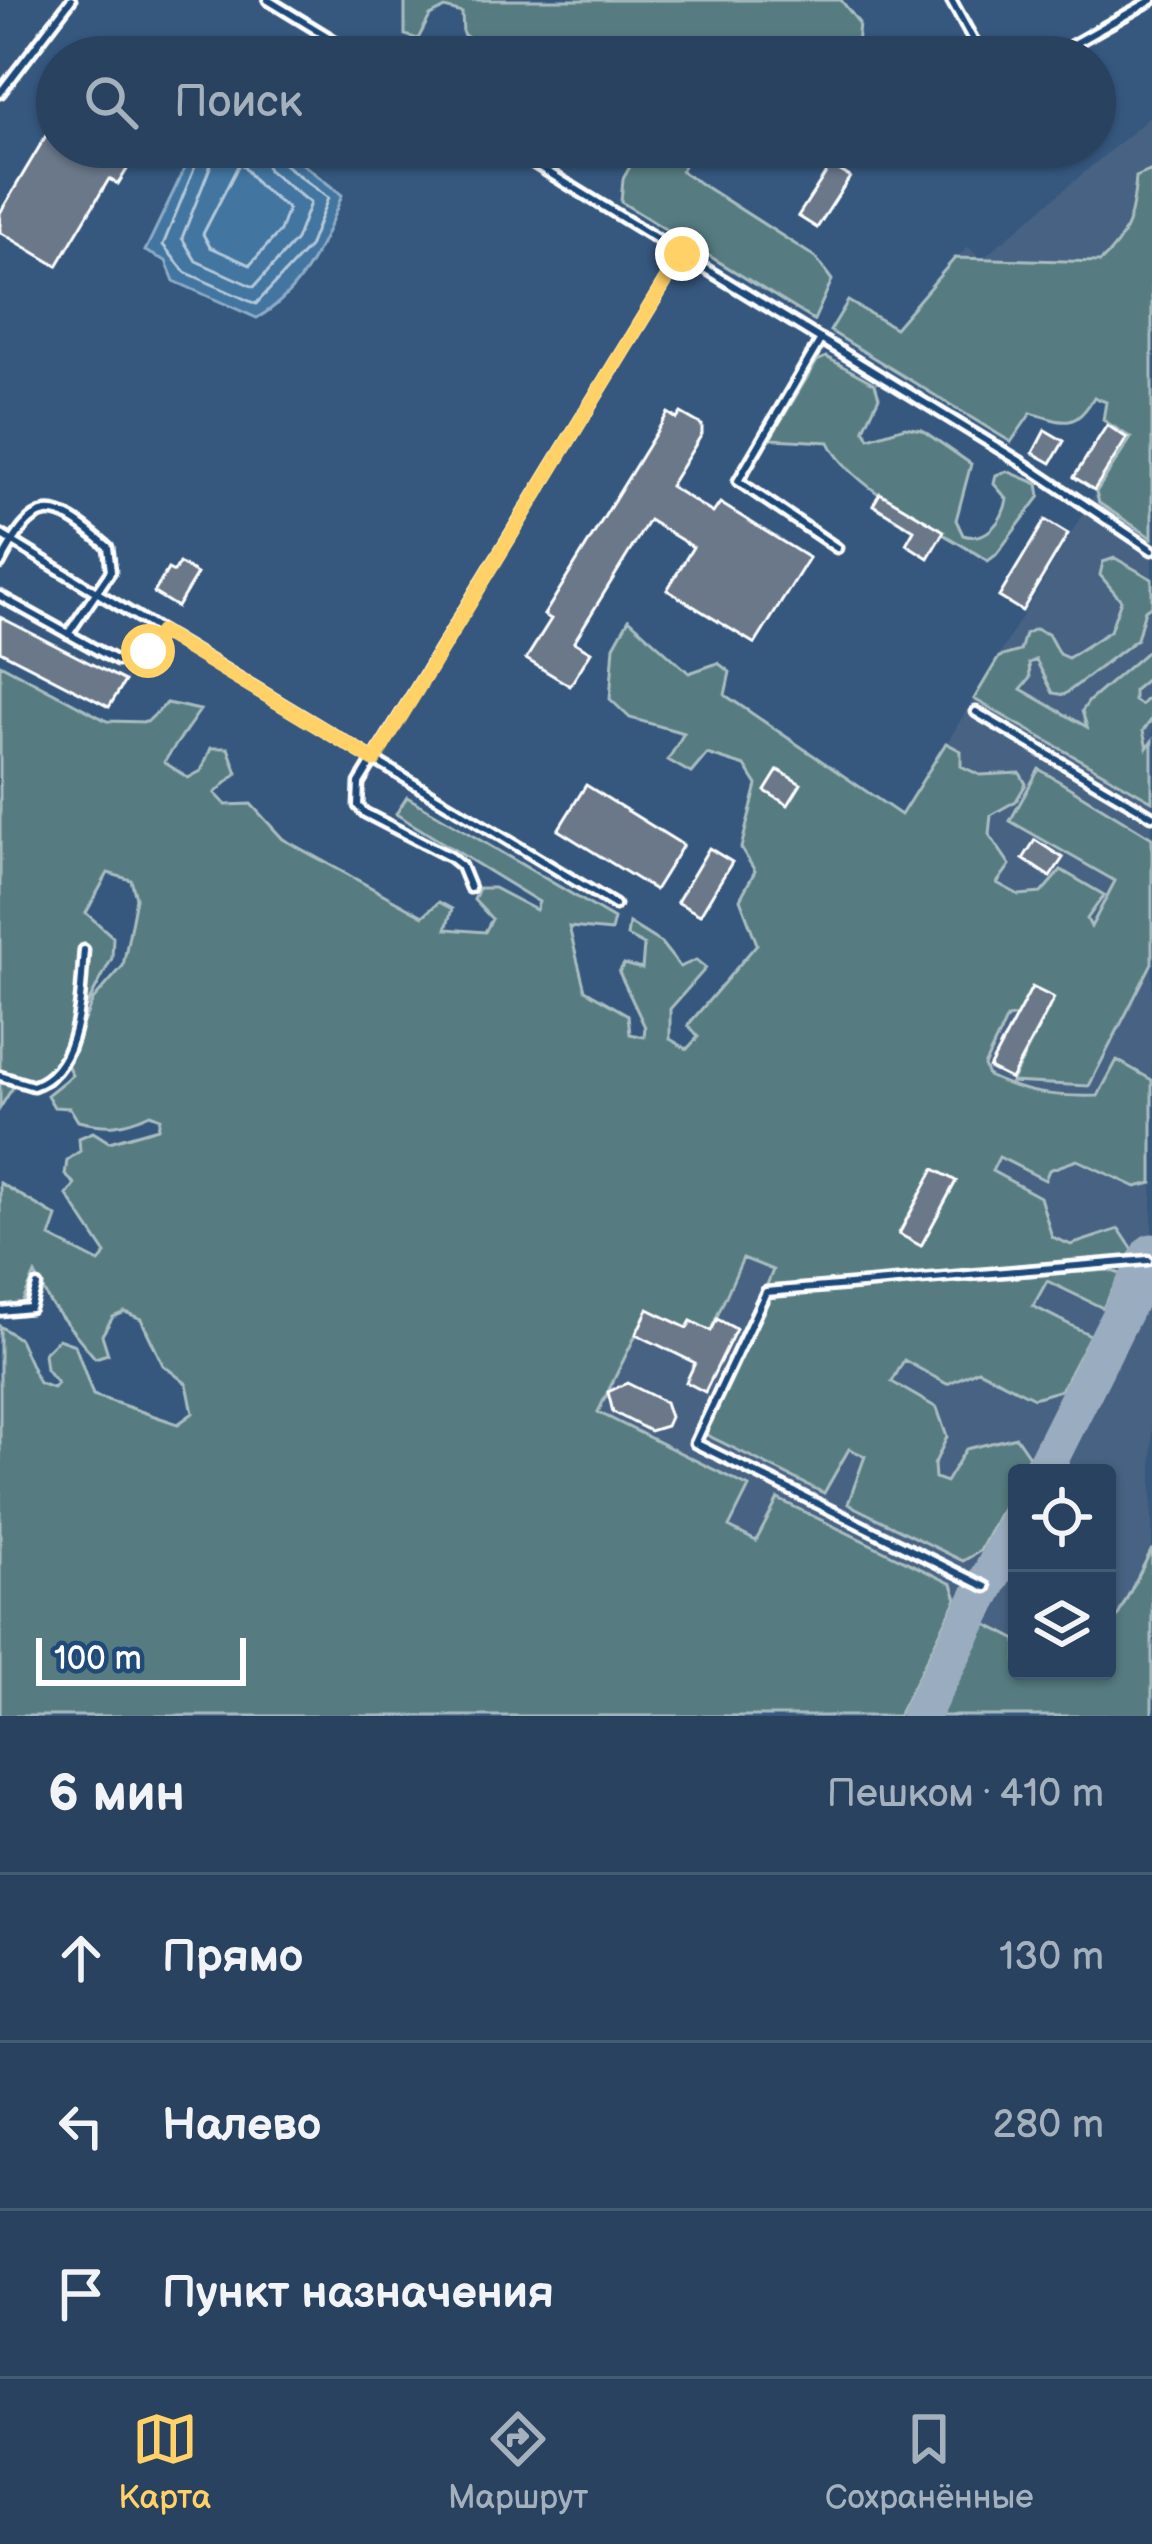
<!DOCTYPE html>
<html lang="ru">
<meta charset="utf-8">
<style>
:root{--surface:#28425f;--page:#304965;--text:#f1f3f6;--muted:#a5b0bd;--line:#445b74;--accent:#ffd166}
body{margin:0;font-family:"Balsamiq Sans",sans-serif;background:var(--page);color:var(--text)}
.controls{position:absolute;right:36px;bottom:36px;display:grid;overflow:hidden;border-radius:12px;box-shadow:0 3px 9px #0004}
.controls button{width:108px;height:108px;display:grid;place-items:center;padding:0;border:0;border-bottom:3px solid var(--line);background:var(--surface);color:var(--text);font:60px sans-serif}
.scale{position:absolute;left:36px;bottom:30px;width:210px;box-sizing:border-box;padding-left:12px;border:6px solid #fff;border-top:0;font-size:33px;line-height:42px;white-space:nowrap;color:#fff;-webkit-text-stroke:9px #1f4a7a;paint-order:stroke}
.stop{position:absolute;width:36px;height:36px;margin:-27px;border:9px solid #ffd166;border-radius:50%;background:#fff}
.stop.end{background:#ffd166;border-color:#fff;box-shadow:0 3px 12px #0008}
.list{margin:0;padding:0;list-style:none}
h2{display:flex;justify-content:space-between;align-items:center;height:156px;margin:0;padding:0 48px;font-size:51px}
h2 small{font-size:39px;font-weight:400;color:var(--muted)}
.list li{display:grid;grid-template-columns:78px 1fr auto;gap:36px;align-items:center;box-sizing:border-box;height:168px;padding:0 48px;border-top:3px solid var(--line)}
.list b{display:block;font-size:45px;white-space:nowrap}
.list em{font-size:39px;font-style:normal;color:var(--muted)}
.icon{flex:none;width:66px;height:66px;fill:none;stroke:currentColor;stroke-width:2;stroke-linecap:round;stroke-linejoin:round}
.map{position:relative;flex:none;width:1152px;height:1716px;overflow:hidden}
.search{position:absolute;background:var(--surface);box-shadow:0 3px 9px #0004;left:36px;right:36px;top:36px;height:132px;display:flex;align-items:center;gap:30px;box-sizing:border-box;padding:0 42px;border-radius:66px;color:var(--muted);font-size:45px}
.sheet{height:660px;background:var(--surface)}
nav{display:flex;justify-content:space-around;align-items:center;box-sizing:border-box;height:168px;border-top:3px solid var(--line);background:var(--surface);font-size:33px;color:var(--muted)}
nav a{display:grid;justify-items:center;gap:6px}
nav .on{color:var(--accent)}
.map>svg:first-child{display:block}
</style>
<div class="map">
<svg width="1152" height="1716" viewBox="0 0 1152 1716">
<rect width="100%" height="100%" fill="#36587f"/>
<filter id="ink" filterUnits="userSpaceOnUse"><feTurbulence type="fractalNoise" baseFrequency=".00833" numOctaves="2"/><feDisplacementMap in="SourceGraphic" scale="24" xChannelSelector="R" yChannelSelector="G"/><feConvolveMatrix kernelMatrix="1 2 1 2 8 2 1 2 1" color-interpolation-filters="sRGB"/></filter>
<g filter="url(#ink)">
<path fill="#466282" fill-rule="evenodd" d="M1152,115V1716H387L851,905L1143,412L947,266L968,247L982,259ZM1017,1473H1107V1671H1017Z"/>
<path fill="#567b81" stroke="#aabdc0" stroke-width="3" fill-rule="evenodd" d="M405,0H841L859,23L856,57H743L721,44L711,57H529L527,51L513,45L490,54L463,34L462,13L445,8L430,16L418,39L405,35Z
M641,147H694L681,171L815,257L832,280L814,320L621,202L623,179Z
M1152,170V538L1099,503L1096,492L1131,438L1103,420L1106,402L1094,397C1075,430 1065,423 1031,413L1011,442L830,331L848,301L895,328L955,258L1100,262C1129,238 1133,213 1136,177Z
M826,357L875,384L879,397L864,429L869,438L905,427L922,430L971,464L956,520L963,535C986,542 1003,522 1007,499L994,484L996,475L1007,471L1038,484L1040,496L996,555L988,561C945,533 849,488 829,442L770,439L817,361Z
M1115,558L1152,579V605L1145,610L1137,639L1064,695L1053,693L1036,660L1029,663L1030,678L1021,689L1087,727L1082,711L1089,701L1152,647V675L1134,690V701L1141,705L1152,693V719L1143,731L1147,748L1152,741V801L974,699L999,657L1020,651L1025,634L1035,629L1048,634L1059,654L1068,658L1110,631L1121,600L1100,575L1103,562Z
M629,619L689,673L718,663L730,672L725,695L901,815L946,743L961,751V766L980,775L1020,773L1026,784L1016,801L991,815L989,834L1010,865L997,883L1019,895L1041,893L1061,870L1104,895L1087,919L1091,927L1115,881L1010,821L1039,769L1152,838V963L1089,1086L1011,1082L1048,1010L1007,1018L984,1066L988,1076C1025,1094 1057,1097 1098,1096L1117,1060L1152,1080V1183L1136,1187L1077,1160L1049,1170L1045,1180L999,1157L992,1171L1040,1197L1052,1237L1071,1245L1119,1229L1133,1250L1127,1259L766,1287L773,1270L743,1258L702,1350L701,1326L691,1321L687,1328L648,1310L598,1412L749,1487L729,1527L756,1541L778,1499L952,1584L957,1599L898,1716H0V1326L19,1339L39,1383L53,1388L57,1383L46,1369L44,1353L58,1339L75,1345L93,1395L178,1424L193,1413L187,1384L163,1365L141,1319L125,1312L113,1317L102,1335L108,1354L95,1358L50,1303L35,1274L21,1305L0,1308V1183L57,1217L50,1237L99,1262L106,1254L67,1195L75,1184L65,1175L67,1160L80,1151L79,1138L93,1132L109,1142L158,1128L160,1118L150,1114C122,1127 108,1128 78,1121L70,1108L54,1107L47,1095L72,1075L66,1062L93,1000L123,966L136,898L131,880L108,873L86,913L113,937L112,958L52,1071L42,1080L18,1079L0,1108V664L107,721L147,722L167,703L200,710L164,762L188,778L201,771L211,748H228L237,773L215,793L226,805L251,804L283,839L423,916L439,902L452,909L446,929L485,932L492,919L474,900L479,888H494L536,910L539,902L396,814L407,797L614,919L611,931L569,927L585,990L628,1015L630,1034L644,1037L645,1027L619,972L624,964L642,969L644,945L627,936L629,923L661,943L680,967L696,960L706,968L670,1009V1039L687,1049L698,1037L688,1025L757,944L740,899L755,871L741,848L757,785L745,766L707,754L691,773L668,760L684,733L630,718L610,699L614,646ZM934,1169L956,1181L921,1245L899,1233Z
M1108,1270L1121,1274L1103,1308L1047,1281L1033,1306L1090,1335L1061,1390L1034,1398L978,1370L947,1384L904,1360L892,1382L937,1408L947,1437L934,1465L935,1478L946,1482L966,1449L1016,1437L1029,1456L980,1551L963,1561L848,1504L865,1456L849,1449L824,1493L703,1433L769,1296Z
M1152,1549V1716H940L986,1624L1017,1640V1671H1107V1637Z"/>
<path fill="#4375a0" stroke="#8eacc6" stroke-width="3" d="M195,147H281L342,195C324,242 303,292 257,318L174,281L166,261L145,251Z"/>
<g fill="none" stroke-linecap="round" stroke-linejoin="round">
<path stroke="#b4c8d9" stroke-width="3" d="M203,147L163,245L185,272L256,304L309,247L328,198L280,161L276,147
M218,147L182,238L196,261L254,287L296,240L310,203L268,170L261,147
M240,162L258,185L288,209L280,231L250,265L210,247L203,234Z"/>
<path stroke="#9aacbf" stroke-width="39" d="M1042,1473L1152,1253
M920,1716L1017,1524"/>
</g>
<path fill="#6b788a" stroke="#fff" stroke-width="3" d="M57,117V147H127L121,157L131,163L118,184L109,179L57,266L0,232V213Z
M831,165L850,177L817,228L798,216Z
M668,413L677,419L681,413L702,425V434L670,486L713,513L720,503L809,558L755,644L667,590L693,547L649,520L574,642L591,652L570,686L526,659L551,619L544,615Z
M1107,425L1127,438L1094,490L1074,477Z
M1045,430L1064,441L1051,463L1033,453Z
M880,493L944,531L928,558L906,544L914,530L873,505Z
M1045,520L1068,534L1022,611L999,597Z
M179,563L197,574L177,607L154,593L168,569L174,572Z
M0,617L125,681L109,707L0,651Z
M778,770L801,784L788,805L765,791Z
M586,785L683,845L655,890L558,830Z
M1035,840L1063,858L1050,877L1023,859Z
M709,848L732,862L700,915L677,902Z
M1032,987L1054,998L1011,1079L989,1068Z
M934,1169L956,1181L921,1246L899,1234Z
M648,1309L687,1328L691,1321L711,1331L717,1319L736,1329L705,1392L686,1382L695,1363L636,1334Z
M627,1383L665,1402L670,1417L666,1426L650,1431L613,1412L608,1392Z"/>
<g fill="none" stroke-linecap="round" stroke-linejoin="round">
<g stroke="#fff" stroke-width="15">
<path id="lane" d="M268,0L361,57
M951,0L977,47L990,57
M1051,57L1152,0
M0,93L71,0
M507,147L1021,462L1152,550
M821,339L738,481L837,548
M0,534L615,905
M0,564C35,498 51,497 108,547L111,571L68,634
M0,596L117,661L149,651L160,634
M976,712L1152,816
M470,888L461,866L450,857L365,813L358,806L359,783L682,254
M0,1076L33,1086C82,1070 80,992 84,950
M0,1311L30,1308L37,1286
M986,1587L695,1443L766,1292L1148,1260"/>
</g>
<use href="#lane" stroke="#1f4a7a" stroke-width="6"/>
</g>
</g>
<g fill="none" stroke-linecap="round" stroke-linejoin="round" filter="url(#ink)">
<path stroke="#ffd166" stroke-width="15" d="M148,651L161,632L374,760L682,254"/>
</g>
</svg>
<div class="controls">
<button><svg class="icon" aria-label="locate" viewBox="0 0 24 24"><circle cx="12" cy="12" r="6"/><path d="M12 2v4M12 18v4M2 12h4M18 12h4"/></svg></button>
<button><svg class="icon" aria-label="layers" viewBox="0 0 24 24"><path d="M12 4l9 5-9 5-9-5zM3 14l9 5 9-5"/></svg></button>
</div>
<div class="scale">100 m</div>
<div class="stop" style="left:148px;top:651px"></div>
<div class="stop end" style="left:682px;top:254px"></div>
<div class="search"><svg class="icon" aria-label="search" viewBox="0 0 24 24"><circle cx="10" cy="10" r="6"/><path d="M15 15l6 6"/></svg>Поиск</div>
</div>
<section class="sheet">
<h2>6 мин<small>Пешком · 410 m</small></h2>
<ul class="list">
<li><svg class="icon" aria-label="ahead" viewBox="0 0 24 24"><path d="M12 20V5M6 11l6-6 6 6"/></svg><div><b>Прямо</b></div><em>130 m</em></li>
<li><svg class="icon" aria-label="left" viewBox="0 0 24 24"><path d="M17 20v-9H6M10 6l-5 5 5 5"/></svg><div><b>Налево</b></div><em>280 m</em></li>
<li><svg class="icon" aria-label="arrive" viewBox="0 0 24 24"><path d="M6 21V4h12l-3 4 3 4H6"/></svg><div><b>Пункт назначения</b></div></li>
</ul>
</section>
<nav>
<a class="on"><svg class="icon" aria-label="map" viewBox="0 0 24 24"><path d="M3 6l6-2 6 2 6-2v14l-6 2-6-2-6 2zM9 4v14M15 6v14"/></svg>Карта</a>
<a><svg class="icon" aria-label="directions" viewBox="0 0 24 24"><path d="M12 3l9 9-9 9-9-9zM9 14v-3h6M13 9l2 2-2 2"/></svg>Маршрут</a>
<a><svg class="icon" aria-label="saved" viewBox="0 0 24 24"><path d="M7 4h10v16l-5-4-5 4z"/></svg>Сохранённые</a>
</nav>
